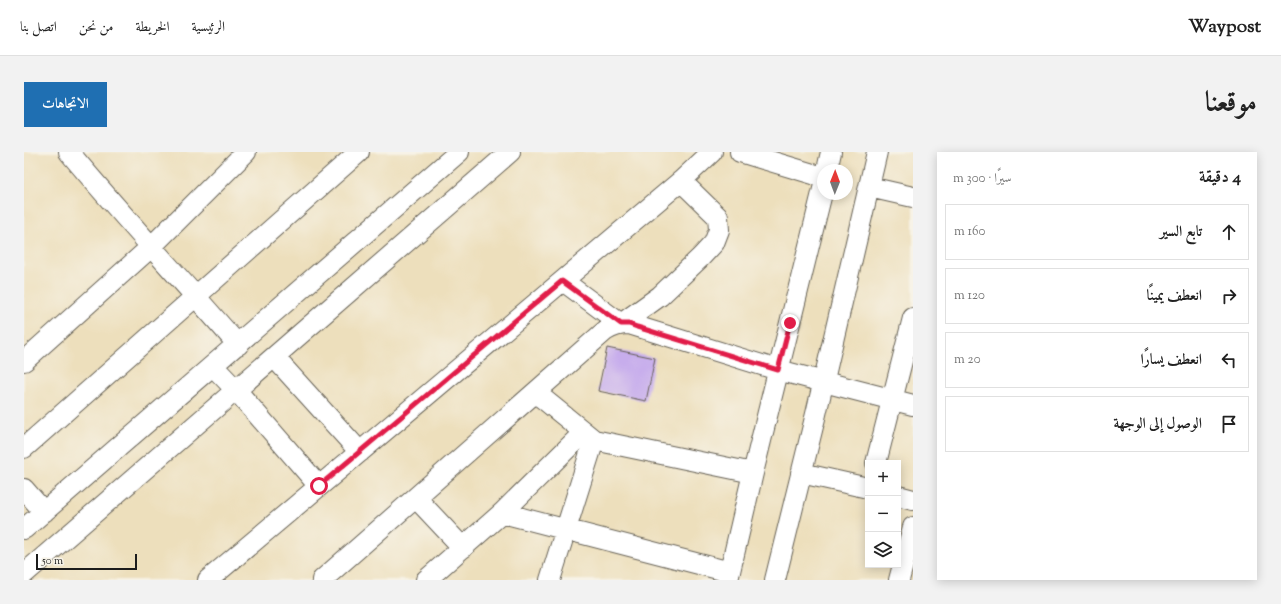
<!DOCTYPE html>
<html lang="ar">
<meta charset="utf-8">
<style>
:root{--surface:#fff;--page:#f2f2f2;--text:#222;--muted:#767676;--line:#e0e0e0;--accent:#1f6fb2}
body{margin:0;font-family:"Sorts Mill Goudy",Amiri,serif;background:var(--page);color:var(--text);direction:rtl}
.controls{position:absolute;right:12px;bottom:12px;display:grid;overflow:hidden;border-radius:0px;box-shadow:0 2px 10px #0003}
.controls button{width:36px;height:36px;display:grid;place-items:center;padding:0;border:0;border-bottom:1px solid var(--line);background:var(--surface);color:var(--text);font:20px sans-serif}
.compass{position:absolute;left:793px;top:12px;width:36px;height:36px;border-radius:50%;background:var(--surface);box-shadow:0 2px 10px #0003;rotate:1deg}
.scale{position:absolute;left:12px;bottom:10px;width:101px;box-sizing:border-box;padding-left:4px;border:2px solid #1c1c1c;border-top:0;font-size:11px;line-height:14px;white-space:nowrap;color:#1c1c1c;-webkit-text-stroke:3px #f7f3e8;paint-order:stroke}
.stop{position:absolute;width:12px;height:12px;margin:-9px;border:3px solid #e11d48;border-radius:50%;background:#fff}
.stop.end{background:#e11d48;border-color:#fff;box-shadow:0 1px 4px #0008}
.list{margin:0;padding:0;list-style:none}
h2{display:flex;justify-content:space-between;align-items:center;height:52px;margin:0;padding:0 16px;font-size:17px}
h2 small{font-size:13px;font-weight:400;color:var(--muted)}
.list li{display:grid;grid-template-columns:26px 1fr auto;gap:12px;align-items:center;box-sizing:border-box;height:56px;margin:0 8px 8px;padding:0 8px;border:1px solid var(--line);border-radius:0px}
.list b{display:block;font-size:15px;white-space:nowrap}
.list em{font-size:13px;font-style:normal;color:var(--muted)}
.icon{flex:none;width:22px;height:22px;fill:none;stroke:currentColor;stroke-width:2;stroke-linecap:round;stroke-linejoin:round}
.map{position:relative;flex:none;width:889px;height:428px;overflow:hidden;direction:ltr;border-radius:0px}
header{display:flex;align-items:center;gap:24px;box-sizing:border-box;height:56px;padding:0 20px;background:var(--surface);border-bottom:1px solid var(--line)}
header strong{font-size:19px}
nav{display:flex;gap:22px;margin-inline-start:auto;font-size:14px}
.intro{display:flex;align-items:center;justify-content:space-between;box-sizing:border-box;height:96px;padding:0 24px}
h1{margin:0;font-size:28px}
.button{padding:10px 18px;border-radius:0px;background:var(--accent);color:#fff;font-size:14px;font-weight:700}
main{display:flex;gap:24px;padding:0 24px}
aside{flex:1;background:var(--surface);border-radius:0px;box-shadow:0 2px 10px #0003}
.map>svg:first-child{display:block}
</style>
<header>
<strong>Waypost</strong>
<nav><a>الرئيسية</a><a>الخريطة</a><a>من نحن</a><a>اتصل بنا</a></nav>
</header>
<div class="intro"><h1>موقعنا</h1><a class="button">الاتجاهات</a></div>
<main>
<aside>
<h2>4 دقيقة<small>سيرًا · 300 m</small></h2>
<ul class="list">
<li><svg class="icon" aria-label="ahead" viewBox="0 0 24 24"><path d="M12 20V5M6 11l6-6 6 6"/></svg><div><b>تابع السير</b></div><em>160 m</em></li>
<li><svg class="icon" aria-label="right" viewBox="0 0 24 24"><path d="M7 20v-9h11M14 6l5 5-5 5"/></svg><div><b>انعطف يمينًا</b></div><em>120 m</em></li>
<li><svg class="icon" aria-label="left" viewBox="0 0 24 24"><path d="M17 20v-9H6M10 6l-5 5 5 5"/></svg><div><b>انعطف يسارًا</b></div><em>20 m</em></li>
<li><svg class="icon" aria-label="arrive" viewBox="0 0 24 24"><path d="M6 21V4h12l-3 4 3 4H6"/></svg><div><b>الوصول إلى الوجهة</b></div></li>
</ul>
</aside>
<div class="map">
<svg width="889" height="428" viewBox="0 0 889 428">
<rect width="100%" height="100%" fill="#f7f3e8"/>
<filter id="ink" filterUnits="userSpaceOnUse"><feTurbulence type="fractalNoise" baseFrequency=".025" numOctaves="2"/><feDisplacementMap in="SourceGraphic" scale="8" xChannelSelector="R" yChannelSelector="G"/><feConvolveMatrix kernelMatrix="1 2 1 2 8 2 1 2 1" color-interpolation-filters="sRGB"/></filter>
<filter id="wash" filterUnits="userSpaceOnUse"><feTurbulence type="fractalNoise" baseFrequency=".012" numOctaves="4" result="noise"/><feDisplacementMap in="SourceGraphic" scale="16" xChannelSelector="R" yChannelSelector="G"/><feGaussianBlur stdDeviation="0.9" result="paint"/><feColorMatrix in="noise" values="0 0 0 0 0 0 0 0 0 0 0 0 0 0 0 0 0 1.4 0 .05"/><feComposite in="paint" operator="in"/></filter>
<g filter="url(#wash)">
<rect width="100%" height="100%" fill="#eddfbc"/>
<g id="blocks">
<path fill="#c7adec" d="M583,196L631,206L622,249L574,239Z"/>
</g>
</g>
<g filter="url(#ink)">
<use href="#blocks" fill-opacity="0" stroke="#656054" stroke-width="1"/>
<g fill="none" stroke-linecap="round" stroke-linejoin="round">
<g stroke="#656054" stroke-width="22">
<path id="minor" d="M45,0C100,66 158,128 214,193
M716,0L799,25
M803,18L807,0
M845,35L889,45
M539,129L597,172L636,144L677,105L690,91L695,78L694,65L657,29
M250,205L336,300
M0,209L127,95L222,0
M189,214L212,238L295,334
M512,241L570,288L526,428
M570,288L729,321
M0,296L335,0
M852,311L889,166
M777,321L844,336
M0,337L20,360
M874,344L889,348
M392,346L439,396
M478,361L706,420
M0,377L435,0
M0,422L486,0
M184,428L657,29L688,0
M298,428L581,179C589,174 595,172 605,172L754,218L889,253
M402,428L478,361L560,280
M704,428L729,321L799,37
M751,428L792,262L853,0
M875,428L889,375"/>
</g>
<use href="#minor" stroke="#fff" stroke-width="20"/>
</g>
</g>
<g fill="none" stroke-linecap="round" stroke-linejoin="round" filter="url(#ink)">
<path stroke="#e11d48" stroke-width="5" d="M295,334L538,129L597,172H605L613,175L754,218L766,171"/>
</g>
</svg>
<div class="controls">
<button>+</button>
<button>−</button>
<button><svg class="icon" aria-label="layers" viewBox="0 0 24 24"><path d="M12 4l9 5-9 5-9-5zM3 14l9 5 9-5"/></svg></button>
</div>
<svg class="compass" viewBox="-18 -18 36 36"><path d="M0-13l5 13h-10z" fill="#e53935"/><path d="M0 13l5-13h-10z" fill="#767676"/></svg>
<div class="scale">50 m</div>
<div class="stop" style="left:295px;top:334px"></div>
<div class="stop end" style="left:766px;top:171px"></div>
</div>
</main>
